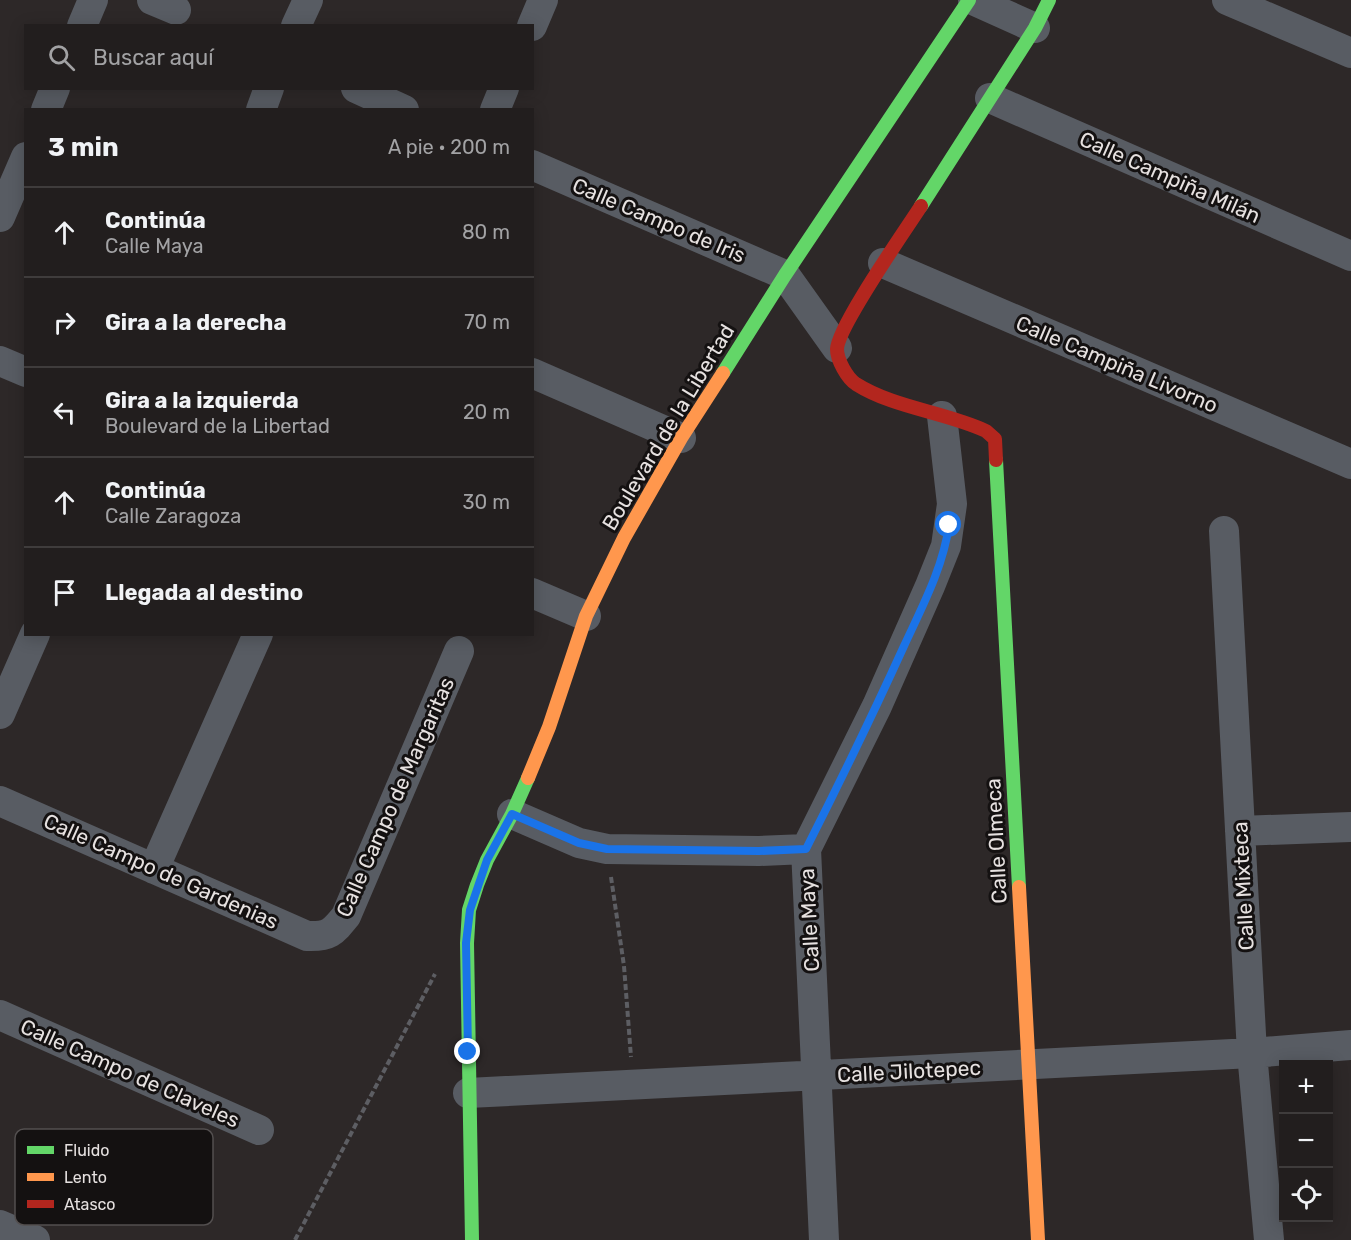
<!DOCTYPE html>
<html lang="es">
<meta charset="utf-8">
<style>
:root{--surface:#221e1e;--page:#2e2b2b;--text:#f1f3f6;--muted:#a2a2a4;--line:#3f3c3c}
body{margin:0;font-family:Rubik,sans-serif;background:var(--page);color:var(--text)}
.controls{position:absolute;right:18px;bottom:18px;display:grid;overflow:hidden;border-radius:0px;box-shadow:0 3px 15px #0003}
.controls button{width:54px;height:54px;display:grid;place-items:center;padding:0;border:0;border-bottom:2px solid var(--line);background:var(--surface);color:var(--text);font:30px sans-serif}
.stop{position:absolute;width:18px;height:18px;margin:-14px;border:4px solid #1a73e8;border-radius:50%;background:#fff}
.stop.end{background:#1a73e8;border-color:#fff;box-shadow:0 2px 6px #0008}
.list{margin:0;padding:0;list-style:none}
h2{display:flex;justify-content:space-between;align-items:center;height:78px;margin:0;padding:0 24px;font-size:26px}
h2 small{font-size:20px;font-weight:400;color:var(--muted)}
.list li{display:grid;grid-template-columns:39px 1fr auto;gap:18px;align-items:center;box-sizing:border-box;height:90px;padding:0 24px;border-top:2px solid var(--line)}
.list b{display:block;font-size:22px;white-space:nowrap}
.list p{margin:0;font-size:20px;white-space:nowrap;color:var(--muted)}
.list em{font-size:20px;font-style:normal;color:var(--muted)}
.icon{flex:none;width:33px;height:33px;fill:none;stroke:currentColor;stroke-width:2;stroke-linecap:round;stroke-linejoin:round}
.map{position:relative;flex:none;width:1351px;height:1240px;overflow:hidden}
.search{position:absolute;background:var(--surface);box-shadow:0 3px 15px #0003;left:24px;top:24px;width:510px;height:66px;display:flex;align-items:center;gap:15px;box-sizing:border-box;padding:0 21px;border-radius:0px;color:var(--muted);font-size:22px}
.panel{position:absolute;background:var(--surface);box-shadow:0 3px 15px #0003;left:24px;top:108px;width:510px;height:528px;border-radius:0px}
.map>svg:first-child{display:block}
</style>
<div class="map">
<svg width="1351" height="1240" viewBox="0 0 1351 1240">
<rect width="100%" height="100%" fill="#2d2828"/>
<g fill="none" stroke-linecap="round" stroke-linejoin="round">
<path stroke="#5d5e63" stroke-width="4" stroke-dasharray="6 3" stroke-linecap="butt" d="M611,877L624,966L631,1057
M295,1240L435,974"/>
<path stroke="#585c63" stroke-width="30" d="M152,0L176,10
M973,0L1035,28
M1227,0L1351,53
M82,26L93,0
M296,26L308,0
M532,26L543,0
M356,88L404,110
M990,98L1351,256
M46,110L55,88
M261,110L269,88
M495,110L504,88
M532,165L785,275L837,348
M0,217L26,157
M883,263L1351,464
M0,361L26,372
M532,373L681,438
M1224,531L1252,1053L1269,1240
M532,593L586,616
M0,714L35,634
M0,801L307,936C329,937 333,932 346,916L459,651
M512,814L579,843L607,849L759,851L806,849
M1240,831L1351,827
M154,869L258,634
M0,1015L259,1130
M468,1093L1252,1053L1351,1045
M0,1225L35,1240
M824,1240L806,849L877,706L930,586L946,546L952,504L942,416"/>
<path stroke="#63d668" stroke-width="14" d="M921,206L1035,28L1049,0
M723,373L785,275L969,0
M996,460L1019,887
M472,1240L467,943L469,910L477,885L487,860L512,814L528,778"/>
<path stroke="#ff974d" stroke-width="14" d="M528,778L549,727L586,616L624,538L681,438L723,373
M1019,887L1038,1240"/>
<path stroke="#b3261e" stroke-width="14" d="M921,206C905,231 838,326 837,349C837,360 847,378 856,384C894,408 945,412 986,431L995,439L996,460"/>
</g>
<g fill="none" stroke-linecap="round" stroke-linejoin="round">
<path stroke="#1a73e8" stroke-width="8" d="M468,1052L466,943L470,910L487,860L512,814L579,843L607,849L759,851L806,849C840,782 873,714 904,646C922,607 943,568 949,525"/>
</g>
<g text-anchor="middle" dominant-baseline="central" stroke-width="6" stroke-linejoin="round" paint-order="stroke">
<g font-size="21" fill="#e6e1e0" stroke="#141111">
<text transform="translate(1170 177) rotate(24)">Calle Campiña Milán</text>
<text transform="translate(659 220) rotate(23)">Calle Campo de Iris</text>
<text transform="translate(1117 364) rotate(23)">Calle Campiña Livorno</text>
<text transform="translate(668 427) rotate(-59)">Boulevard de la Libertad</text>
<text transform="translate(395 797) rotate(-66)">Calle Campo de Margaritas</text>
<text transform="translate(996 841) rotate(-93)">Calle Olmeca</text>
<text transform="translate(161 871) rotate(24)">Calle Campo de Gardenias</text>
<text transform="translate(1243 886) rotate(-93)">Calle Mixteca</text>
<text transform="translate(809 920) rotate(-93)">Calle Maya</text>
<text transform="translate(909 1071) rotate(-3)">Calle Jilotepec</text>
<text transform="translate(130 1073) rotate(24)">Calle Campo de Claveles</text>
</g>
</g>
<rect x="15" y="1129" width="198" height="96" rx="9" fill="#141111" stroke="#534f4f" stroke-width="1.5"/>
<rect x="27" y="1146" width="27" height="8" fill="#63d668"/>
<rect x="27" y="1173" width="27" height="8" fill="#ff974d"/>
<rect x="27" y="1200" width="27" height="8" fill="#b3261e"/>
<g font-size="16" fill="#e6e1e0">
<text x="64" y="1156">Fluido</text>
<text x="64" y="1183">Lento</text>
<text x="64" y="1210">Atasco</text>
</g>
</svg>
<div class="controls">
<button>+</button>
<button>−</button>
<button><svg class="icon" aria-label="locate" viewBox="0 0 24 24"><circle cx="12" cy="12" r="6"/><path d="M12 2v4M12 18v4M2 12h4M18 12h4"/></svg></button>
</div>
<div class="stop" style="left:949px;top:525px"></div>
<div class="stop end" style="left:468px;top:1052px"></div>
<div class="search"><svg class="icon" aria-label="search" viewBox="0 0 24 24"><circle cx="10" cy="10" r="6"/><path d="M15 15l6 6"/></svg>Buscar aquí</div>
<section class="panel">
<h2>3 min<small>A pie · 200 m</small></h2>
<ul class="list">
<li><svg class="icon" aria-label="ahead" viewBox="0 0 24 24"><path d="M12 20V5M6 11l6-6 6 6"/></svg><div><b>Continúa</b><p>Calle Maya</p></div><em>80 m</em></li>
<li><svg class="icon" aria-label="right" viewBox="0 0 24 24"><path d="M7 20v-9h11M14 6l5 5-5 5"/></svg><div><b>Gira a la derecha</b></div><em>70 m</em></li>
<li><svg class="icon" aria-label="left" viewBox="0 0 24 24"><path d="M17 20v-9H6M10 6l-5 5 5 5"/></svg><div><b>Gira a la izquierda</b><p>Boulevard de la Libertad</p></div><em>20 m</em></li>
<li><svg class="icon" aria-label="ahead" viewBox="0 0 24 24"><path d="M12 20V5M6 11l6-6 6 6"/></svg><div><b>Continúa</b><p>Calle Zaragoza</p></div><em>30 m</em></li>
<li><svg class="icon" aria-label="arrive" viewBox="0 0 24 24"><path d="M6 21V4h12l-3 4 3 4H6"/></svg><div><b>Llegada al destino</b></div></li>
</ul>
</section>
</div>
